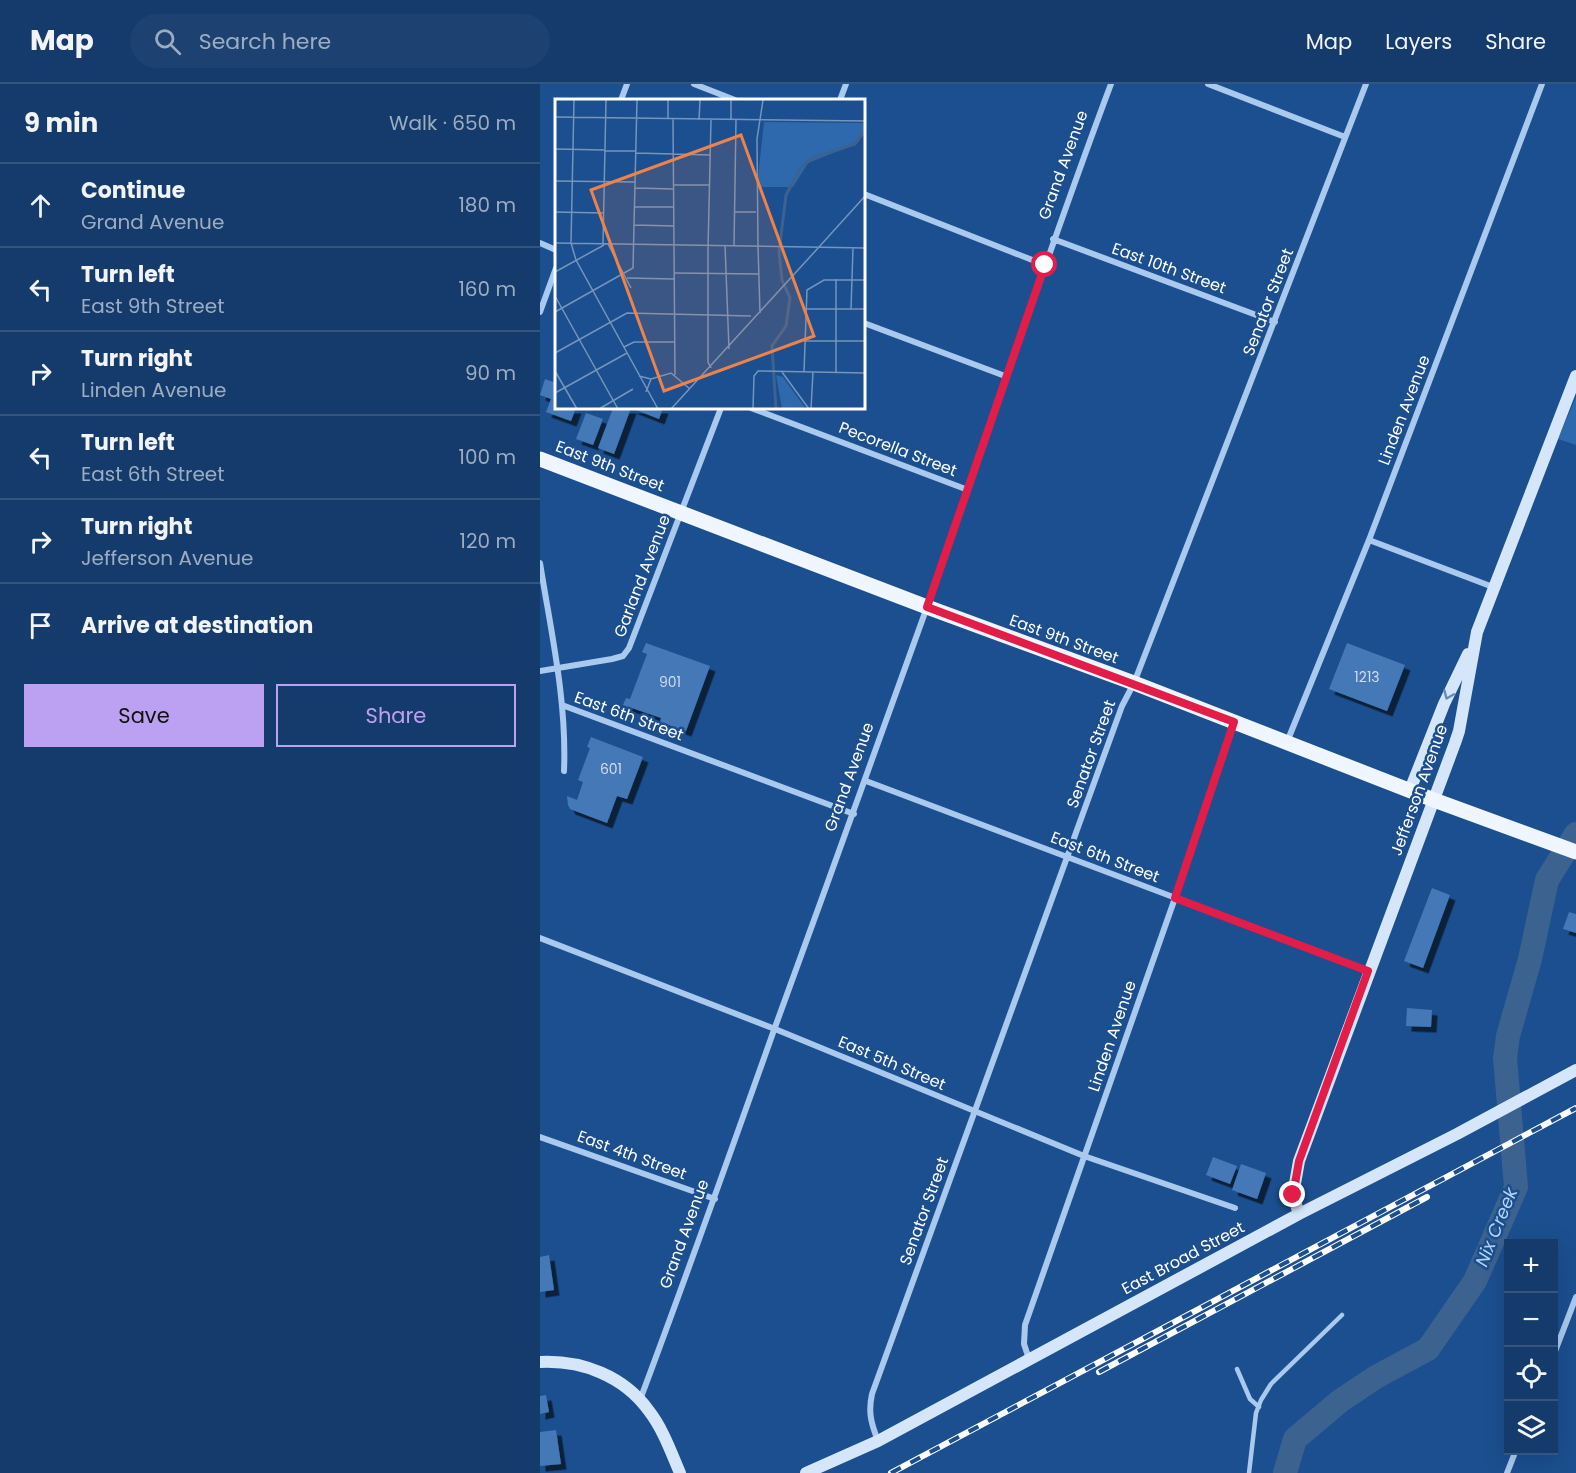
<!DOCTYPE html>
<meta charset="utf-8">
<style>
:root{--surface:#143b6b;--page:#1d4271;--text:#f1f3f6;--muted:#9dadc1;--line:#33557e;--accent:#bca0f2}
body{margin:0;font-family:Poppins,sans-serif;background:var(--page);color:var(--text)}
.controls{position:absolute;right:18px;bottom:18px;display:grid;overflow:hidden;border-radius:0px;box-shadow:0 6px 24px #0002}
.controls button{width:54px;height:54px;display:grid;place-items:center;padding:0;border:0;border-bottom:2px solid var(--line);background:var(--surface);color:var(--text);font:30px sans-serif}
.stop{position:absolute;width:18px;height:18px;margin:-14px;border:4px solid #e11d48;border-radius:50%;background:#fff}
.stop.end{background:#e11d48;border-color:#fff;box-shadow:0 2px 6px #0008}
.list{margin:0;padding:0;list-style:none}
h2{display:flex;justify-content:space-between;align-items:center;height:78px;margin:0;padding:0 24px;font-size:26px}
h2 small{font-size:20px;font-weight:400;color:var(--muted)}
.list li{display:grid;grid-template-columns:39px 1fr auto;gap:18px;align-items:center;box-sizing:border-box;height:84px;padding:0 24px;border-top:2px solid var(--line)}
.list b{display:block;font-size:22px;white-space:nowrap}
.list p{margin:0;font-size:20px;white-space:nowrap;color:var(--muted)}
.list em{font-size:20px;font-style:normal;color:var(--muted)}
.actions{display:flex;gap:12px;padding:18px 24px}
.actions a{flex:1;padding:14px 0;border:2px solid var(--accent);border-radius:0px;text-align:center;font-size:21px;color:var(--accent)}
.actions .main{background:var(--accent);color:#111}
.icon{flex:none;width:33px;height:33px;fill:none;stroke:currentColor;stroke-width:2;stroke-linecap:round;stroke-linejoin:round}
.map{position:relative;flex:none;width:1036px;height:1389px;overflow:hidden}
header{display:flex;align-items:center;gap:36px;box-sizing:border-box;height:84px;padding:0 30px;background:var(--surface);border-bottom:2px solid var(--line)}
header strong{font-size:28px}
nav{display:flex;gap:33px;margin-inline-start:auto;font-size:21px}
.search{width:420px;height:54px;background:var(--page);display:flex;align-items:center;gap:15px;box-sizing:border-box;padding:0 21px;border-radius:33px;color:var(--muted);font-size:22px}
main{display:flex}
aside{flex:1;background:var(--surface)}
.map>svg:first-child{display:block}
</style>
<header>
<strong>Map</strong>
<div class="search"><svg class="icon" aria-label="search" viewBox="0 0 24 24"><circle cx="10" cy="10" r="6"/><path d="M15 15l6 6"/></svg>Search here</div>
<nav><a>Map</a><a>Layers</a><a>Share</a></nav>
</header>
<main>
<aside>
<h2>9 min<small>Walk · 650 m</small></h2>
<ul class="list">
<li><svg class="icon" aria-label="ahead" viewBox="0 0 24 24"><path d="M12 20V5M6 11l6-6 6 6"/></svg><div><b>Continue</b><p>Grand Avenue</p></div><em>180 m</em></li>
<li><svg class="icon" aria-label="left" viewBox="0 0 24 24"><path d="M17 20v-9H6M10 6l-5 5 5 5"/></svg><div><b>Turn left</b><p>East 9th Street</p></div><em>160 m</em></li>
<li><svg class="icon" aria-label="right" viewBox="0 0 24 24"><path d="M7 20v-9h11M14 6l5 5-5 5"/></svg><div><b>Turn right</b><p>Linden Avenue</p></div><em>90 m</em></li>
<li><svg class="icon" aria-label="left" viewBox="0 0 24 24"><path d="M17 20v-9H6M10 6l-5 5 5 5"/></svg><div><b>Turn left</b><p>East 6th Street</p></div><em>100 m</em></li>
<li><svg class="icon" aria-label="right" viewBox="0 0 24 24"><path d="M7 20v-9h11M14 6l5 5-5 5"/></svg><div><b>Turn right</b><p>Jefferson Avenue</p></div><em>120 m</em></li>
<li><svg class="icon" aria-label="arrive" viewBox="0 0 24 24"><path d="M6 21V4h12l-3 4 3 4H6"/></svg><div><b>Arrive at destination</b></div></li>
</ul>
<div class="actions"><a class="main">Save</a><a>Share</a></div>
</aside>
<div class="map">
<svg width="1036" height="1389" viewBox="0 0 1036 1389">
<defs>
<filter id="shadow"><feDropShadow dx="5.5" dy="5.5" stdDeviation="0" flood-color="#0009"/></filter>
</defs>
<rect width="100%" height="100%" fill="#1b4f8f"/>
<path fill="#2e69ad" d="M1036,313V361L1018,355Z"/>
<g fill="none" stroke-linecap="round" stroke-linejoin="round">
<path stroke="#3c6290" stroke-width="24" d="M745,1389L755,1355L800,1317L836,1293L888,1265L935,1197L976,1103L965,974L968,952L990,875L1007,796L1036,750"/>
</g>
<path fill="#4478b7" filter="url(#shadow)" d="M5,295L16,299V324H36L31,337L6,328L11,315L0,311Z
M73,324H123L119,335L91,324L74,370L58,364Z
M46,329L63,335L53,361L36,355Z
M106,559L170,582L146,647L120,638L121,634L83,621L86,614L90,615L107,570L102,568Z
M807,559L865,581L847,627L789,605Z
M51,653L103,673L87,715L77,712L67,739L30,725L28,721L27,712L37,716L43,698L38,696L50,664L47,663Z
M892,804L910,811L883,884L864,877Z
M1029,828L1036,830V849L1023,845Z
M867,924L892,926L891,943L866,942Z
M673,1073L697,1082L690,1100L666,1091Z
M701,1080L726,1089L717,1115L692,1106Z
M9,1171L14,1206L0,1208V1173Z
M6,1311L9,1328L0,1330V1312Z
M16,1346L21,1380L0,1382V1348Z"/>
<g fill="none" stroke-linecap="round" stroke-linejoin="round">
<path stroke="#a9c9ee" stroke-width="4.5" d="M697,1285L710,1315L719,1323
M709,1389L716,1329L721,1316L731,1300L802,1231"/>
<path stroke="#a9c9ee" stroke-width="6" d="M154,0L195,16
M668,0L805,53
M81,16L87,0
M300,16L306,0
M324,110L505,181
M513,155L735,238
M0,159L16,166
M0,228L16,184
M324,239L465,292
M211,324L428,406
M829,456L953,503
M0,479C11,548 27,617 24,687
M0,587L72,575L83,572L89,564L181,324
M22,621L314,730
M747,658L829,456L1002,0
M326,697L829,887
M0,854L235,945L544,1072L695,1124
M0,1053L175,1115
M1014,1270L1036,1213
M489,1275L484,1260L485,1241L635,814L694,638
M100,1316C146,1193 190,1070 234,946C285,805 337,665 387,523C448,349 506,173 571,0
M338,1357C331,1339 328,1328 332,1310L582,622L594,599L826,0
M967,1389L976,1366"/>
<path stroke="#d6e6fa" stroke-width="12" d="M870,706L904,620L928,570
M759,1130L753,1111L759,1077L915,659L919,647L937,548L1036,292
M0,1278C42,1276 84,1292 109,1327C123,1345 131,1368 140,1389
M266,1389L338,1357L759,1130L917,1050L1036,986"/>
<path stroke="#f0f6ff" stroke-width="15" d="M0,375L387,523L594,599L894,716L1036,768"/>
<g stroke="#fff" stroke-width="6">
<path id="rail" d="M559,1288L887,1113
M351,1389L1036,1024"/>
</g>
<use href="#rail" stroke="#1b4f8f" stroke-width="4" stroke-dasharray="11" stroke-linecap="butt"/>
</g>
<defs><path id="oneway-chevron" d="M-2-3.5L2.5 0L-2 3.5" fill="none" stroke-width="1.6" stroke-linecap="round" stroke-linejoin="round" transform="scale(1.5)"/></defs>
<use stroke="#668bba" href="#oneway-chevron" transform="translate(908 611) rotate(113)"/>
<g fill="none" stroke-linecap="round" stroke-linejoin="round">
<path stroke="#e11d48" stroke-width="8" d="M505,181L387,523L694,638L635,814L828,887L759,1077L753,1111"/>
</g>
<g text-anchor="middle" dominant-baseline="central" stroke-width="5" stroke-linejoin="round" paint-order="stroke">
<g font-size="14" fill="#d0dded">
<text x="827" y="593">1213</text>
<text x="130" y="598">901</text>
<text x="71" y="685">601</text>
</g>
<g font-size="16" fill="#fff" stroke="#1b4f8f">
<text transform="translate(523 81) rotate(-70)">Grand Avenue</text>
<text transform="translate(629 184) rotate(20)">East 10th Street</text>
<text transform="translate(728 218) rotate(-69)">Senator Street</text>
<text transform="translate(864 326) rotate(-69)">Linden Avenue</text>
<text transform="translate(358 365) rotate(21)">Pecorella Street</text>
<text transform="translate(70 382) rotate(21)">East 9th Street</text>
<text transform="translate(102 492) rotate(-69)">Garland Avenue</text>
<text transform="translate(524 555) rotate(20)">East 9th Street</text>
<text transform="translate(89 632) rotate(20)">East 6th Street</text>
<text transform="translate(551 670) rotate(-70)">Senator Street</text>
<text transform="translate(309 693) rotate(-70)">Grand Avenue</text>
<text transform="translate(879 706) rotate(-70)">Jefferson Avenue</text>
<text transform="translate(565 773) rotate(21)">East 6th Street</text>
<text transform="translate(572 952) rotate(-71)">Linden Avenue</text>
<text transform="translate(352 979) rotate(23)">East 5th Street</text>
<text transform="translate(92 1071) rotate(20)">East 4th Street</text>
<text transform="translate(384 1127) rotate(-70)">Senator Street</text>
<text transform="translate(144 1150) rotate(-70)">Grand Avenue</text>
<text transform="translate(643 1174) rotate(-28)">East Broad Street</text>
</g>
<g font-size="18" font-style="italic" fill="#b5d3f5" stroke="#1b4f8f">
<text transform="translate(956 1143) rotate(-68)">Nix Creek</text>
</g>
</g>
<g transform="translate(15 15)">
<rect width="310" height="310" fill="#1b4f8f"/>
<path d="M209,23L310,24V35L293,48L253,64L238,88H202ZM221,276L228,278L251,310H227Z" fill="#2e69ad"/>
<path fill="none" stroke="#3c6290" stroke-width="3" d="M221,310L217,247L231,227L235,199L227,181L224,153L231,96L246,68L258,59L300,45L311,30"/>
<path fill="none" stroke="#7695bc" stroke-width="1.5" d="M0,18L311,22M113,20V1M118,20L120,276M144,21L145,1M156,21L153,150V263L156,269M176,21V1M0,50L49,51M49,52H81M81,54L155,56M0,82L80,83M118,86H155M80,89L119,90M80,108H119M0,113L48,114M180,113H201M79,126L119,127M0,144L311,149M16,144L19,1M16,144L21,161L103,310M48,144L51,1M53,145L76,189M170,146L174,250M179,147L181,21M203,147L205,214M203,147L202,40L208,1M264,148L311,96M0,173L49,146M120,174L203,175M72,179L120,180M0,197L63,310M250,210H311M296,210L298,149M0,213L78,169L82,1M249,242H311M69,248L79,243H120M0,254L72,214L196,217M0,272L22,310M227,273L254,310M249,273L252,191L269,181H311M281,274V180M84,277L96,280L91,293M96,280L116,274L135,290M0,294L72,254M44,310L78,290M116,310L264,148M198,310L199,277L203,272L311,274M256,310L258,273"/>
<path fill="#ee8249" fill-opacity="0.15" stroke="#ee8249" stroke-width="3" d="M186,36L259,237L109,292L36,91Z"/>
<rect width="310" height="310" fill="none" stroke="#fff" stroke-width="3"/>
</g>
</svg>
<div class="controls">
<button>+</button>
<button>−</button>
<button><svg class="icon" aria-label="locate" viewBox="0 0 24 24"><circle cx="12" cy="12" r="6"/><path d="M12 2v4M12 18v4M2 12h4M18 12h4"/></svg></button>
<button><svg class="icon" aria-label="layers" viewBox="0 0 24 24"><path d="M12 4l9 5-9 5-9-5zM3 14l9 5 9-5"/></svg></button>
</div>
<div class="stop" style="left:505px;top:181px"></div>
<div class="stop end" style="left:753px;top:1111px"></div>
</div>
</main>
